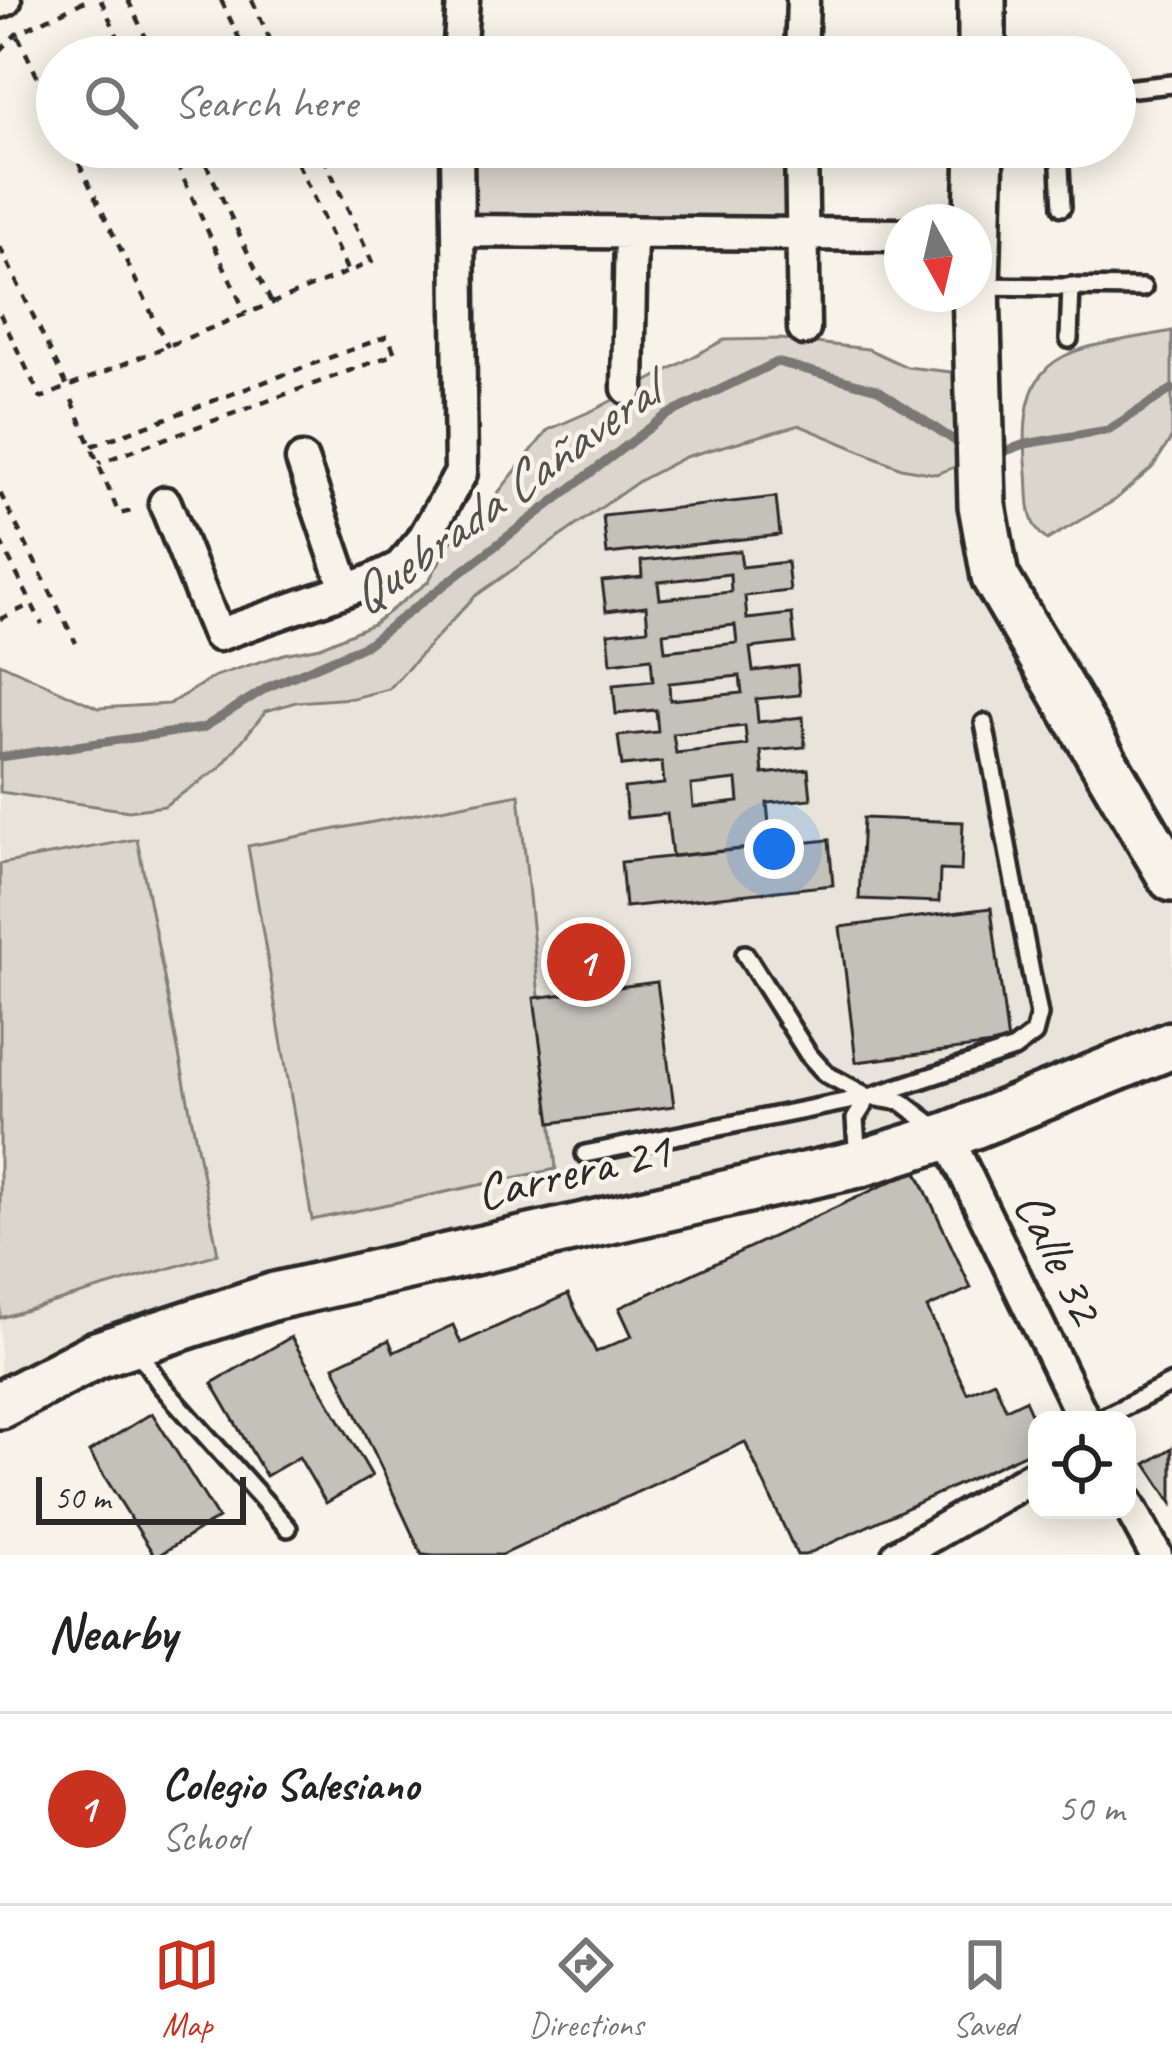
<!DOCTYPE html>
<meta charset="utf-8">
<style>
:root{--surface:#fff;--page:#f6f6f6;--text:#222;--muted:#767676;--line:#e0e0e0;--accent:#c8321e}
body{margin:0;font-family:Caveat,sans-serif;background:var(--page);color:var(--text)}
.controls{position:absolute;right:36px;bottom:36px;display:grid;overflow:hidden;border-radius:24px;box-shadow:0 6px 30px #0003}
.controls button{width:108px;height:108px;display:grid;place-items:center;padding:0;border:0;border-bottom:3px solid var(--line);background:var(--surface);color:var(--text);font:60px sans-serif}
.compass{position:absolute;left:884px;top:204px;width:108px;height:108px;border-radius:50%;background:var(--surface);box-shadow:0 6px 30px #0003;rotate:172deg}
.scale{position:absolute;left:36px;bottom:30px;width:210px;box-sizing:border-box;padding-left:12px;border:6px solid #2b2b2b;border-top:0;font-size:33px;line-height:42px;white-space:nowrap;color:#2b2b2b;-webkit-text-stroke:9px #f7f3e8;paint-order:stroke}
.you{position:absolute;left:774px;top:849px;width:42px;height:42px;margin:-30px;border:9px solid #fff;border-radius:50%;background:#1a73e8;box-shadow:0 0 0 18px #1a73e833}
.badge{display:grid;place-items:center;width:78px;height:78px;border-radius:50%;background:var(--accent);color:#fff;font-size:39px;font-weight:700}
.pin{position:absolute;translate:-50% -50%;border:6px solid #fff;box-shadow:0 3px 12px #0006}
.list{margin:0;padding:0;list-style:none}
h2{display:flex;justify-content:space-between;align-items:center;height:156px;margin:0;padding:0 48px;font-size:51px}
h2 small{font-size:39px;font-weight:400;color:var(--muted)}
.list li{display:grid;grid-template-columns:78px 1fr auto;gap:36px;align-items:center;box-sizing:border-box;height:192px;padding:0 48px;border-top:3px solid var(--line)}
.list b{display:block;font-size:45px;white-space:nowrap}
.list p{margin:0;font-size:39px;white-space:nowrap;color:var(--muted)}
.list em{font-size:39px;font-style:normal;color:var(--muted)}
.icon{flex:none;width:66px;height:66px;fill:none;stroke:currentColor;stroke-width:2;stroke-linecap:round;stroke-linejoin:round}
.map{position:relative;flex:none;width:1172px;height:1555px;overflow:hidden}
.search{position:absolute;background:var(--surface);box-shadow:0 6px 30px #0003;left:36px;right:36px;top:36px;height:132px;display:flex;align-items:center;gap:30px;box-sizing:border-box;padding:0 42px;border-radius:66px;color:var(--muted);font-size:45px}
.sheet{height:348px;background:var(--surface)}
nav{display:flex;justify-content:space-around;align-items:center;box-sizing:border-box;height:168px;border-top:3px solid var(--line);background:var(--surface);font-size:33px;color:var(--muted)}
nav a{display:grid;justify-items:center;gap:6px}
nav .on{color:var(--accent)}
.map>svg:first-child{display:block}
</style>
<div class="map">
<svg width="1172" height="1555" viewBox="0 0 1172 1555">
<rect width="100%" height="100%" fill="#f7f3e8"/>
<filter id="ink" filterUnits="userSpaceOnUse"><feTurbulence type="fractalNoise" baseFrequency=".00833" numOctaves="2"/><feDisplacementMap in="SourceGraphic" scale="24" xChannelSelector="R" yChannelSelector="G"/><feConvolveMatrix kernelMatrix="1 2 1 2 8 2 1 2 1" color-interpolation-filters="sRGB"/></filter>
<g filter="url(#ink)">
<path fill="#e8e4da" d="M777,362L975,454L982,505L1172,878V1045L947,1136L275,1296L0,1405V757L366,645Z"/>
<path fill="#dad6cc" stroke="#82807c" stroke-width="3" d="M457,147H801L802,231H458Z
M1172,331V437L1153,467L1115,500L1047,540C1025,524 1029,498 1027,472C1014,343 1070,351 1172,331Z
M780,339L868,349L907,367L951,372C971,403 962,433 955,467L936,474L901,468L799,425L685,457L639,481L474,597L389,689L353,698L296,702L266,711L220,768L164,806L129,811L0,792V663L98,708L169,704L215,676L284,654L320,647L373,624L428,582L450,543L486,508L548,430L598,408L724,340Z
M519,794L556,1169L312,1220L248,846Z
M137,839L218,1254L0,1318V864Z"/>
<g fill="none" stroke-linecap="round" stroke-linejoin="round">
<path stroke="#7a7874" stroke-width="9" d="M995,455L1025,444L1108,430L1172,389
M0,757L203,728L268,687L366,645L665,416L777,362L877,389L967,449"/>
</g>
<path fill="#c4c1b9" stroke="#2b2b2b" stroke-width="3" fill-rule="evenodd" d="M776,497L780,535L607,554L603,516Z
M740,551L742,567L787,562L790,591L745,596L747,619L792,614L795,643L750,648L753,671L797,666L800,695L756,699L758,722L803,717L805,747L761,751L763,774L808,769L811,799L767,803L771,846L672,856L667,814L627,818L624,788L664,784L662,762L622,766L618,736L658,732L656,710L616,714L613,685L653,681L651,658L611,663L608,633L648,629L646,606L606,611L602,581L642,577L641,561ZM730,574L731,592L660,599L658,582ZM735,625L737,643L665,651L663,633ZM740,676L742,693L670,700L669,683ZM745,726L747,745L676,753L673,734ZM737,780L739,802L693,807L691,785Z
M863,818L963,822L961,871L940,870L939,902L859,899Z
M829,840L833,885L625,907L621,862Z
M991,908L1008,1043L856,1062L840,927Z
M657,982L674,1106L551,1123L534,998Z
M916,1170L971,1288L927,1308L967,1393L994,1381L1006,1409L1025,1400L1037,1427V1448L805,1555H797L745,1442L502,1555H422L334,1366L389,1340L394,1352L453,1325L461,1343L568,1294L596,1352L632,1336L619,1308Z
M291,1337L372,1476L326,1503L299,1457L266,1476L212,1383Z
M152,1413L218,1518L159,1555H154L89,1452Z
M1172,1448V1503L1146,1464Z"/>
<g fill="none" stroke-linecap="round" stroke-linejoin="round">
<g stroke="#2b2b2b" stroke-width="24">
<path id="lane" d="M1115,90L1172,84
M1059,147L1062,207
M979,286L1143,288
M1069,339L1071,286
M745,954L808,1054L826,1074L869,1097L855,1119L858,1160
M872,1097L902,1102L940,1131
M585,1154L869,1097L1014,1049L1034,1034L1039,1015L984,723
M135,1347L161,1385L288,1528
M1098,1420L1172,1383"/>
</g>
<g stroke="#2b2b2b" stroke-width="39">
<path id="street" d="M0,2L5,0
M459,57L463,0
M801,57L803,0
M801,147L804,329
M458,231L902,235
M628,388L631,232
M302,460L346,589
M165,503L218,635L369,582L400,567L422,541L461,473L457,147
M947,1136L1084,1420
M1127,1502L1156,1555
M898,1555L1037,1474"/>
</g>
<g stroke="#2b2b2b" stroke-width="54">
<path id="secondary" d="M982,57V0
M980,147L976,286L982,505L995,577L1172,878
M0,1405L96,1355L275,1296L858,1164L947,1136L1172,1045"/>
</g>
<path stroke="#2b2b2b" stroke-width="4.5" stroke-dasharray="9 9" stroke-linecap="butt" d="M101,0L127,57
M128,0L155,57
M221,0L248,57
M252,0L278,57
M18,36L57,118
M0,51L16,34L87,0
M71,147L168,347
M169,147L246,314
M198,147L272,304
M290,147L348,272
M0,247L68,388
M0,314L41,398L372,262L319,147
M72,400L119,514L136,510
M92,446L388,336L395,354L99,463
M0,493L76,643
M0,541L42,624
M0,619L32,604"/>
<use href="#lane" stroke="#f7f3e8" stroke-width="15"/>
<use href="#street" stroke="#f7f3e8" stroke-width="30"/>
<use href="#secondary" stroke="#f7f3e8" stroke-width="45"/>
</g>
</g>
<g text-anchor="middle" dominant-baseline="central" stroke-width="9" stroke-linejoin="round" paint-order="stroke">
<g font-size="51" fill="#2b2b2b" stroke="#f7f3e8">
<text transform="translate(573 1171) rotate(-13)">Carrera 21</text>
<text transform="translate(1059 1257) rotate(64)">Calle 32</text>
</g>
<g font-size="54" font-style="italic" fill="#53524f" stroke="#f7f3e8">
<text transform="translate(503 494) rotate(-36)">Quebrada Cañaveral</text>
</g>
</g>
</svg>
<div class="controls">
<button><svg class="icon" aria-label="locate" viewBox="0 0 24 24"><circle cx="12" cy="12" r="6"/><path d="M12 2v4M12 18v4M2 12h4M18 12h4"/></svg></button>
</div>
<svg class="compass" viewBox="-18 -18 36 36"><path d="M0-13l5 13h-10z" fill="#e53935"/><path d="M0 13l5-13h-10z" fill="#767676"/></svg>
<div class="scale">50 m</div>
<div class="you"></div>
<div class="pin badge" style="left:586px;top:962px">1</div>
<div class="search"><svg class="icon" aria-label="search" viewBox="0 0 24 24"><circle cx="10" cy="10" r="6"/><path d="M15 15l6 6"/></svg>Search here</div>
</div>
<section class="sheet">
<h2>Nearby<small></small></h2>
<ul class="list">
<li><span class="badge">1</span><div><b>Colegio Salesiano</b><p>School</p></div><em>50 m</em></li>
</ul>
</section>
<nav>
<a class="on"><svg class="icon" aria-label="map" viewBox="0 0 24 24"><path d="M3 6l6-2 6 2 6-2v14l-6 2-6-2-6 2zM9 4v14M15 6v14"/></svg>Map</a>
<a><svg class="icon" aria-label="directions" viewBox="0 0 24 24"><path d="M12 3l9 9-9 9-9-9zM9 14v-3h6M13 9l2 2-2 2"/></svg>Directions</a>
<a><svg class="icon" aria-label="saved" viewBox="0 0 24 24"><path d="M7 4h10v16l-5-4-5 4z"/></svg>Saved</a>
</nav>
